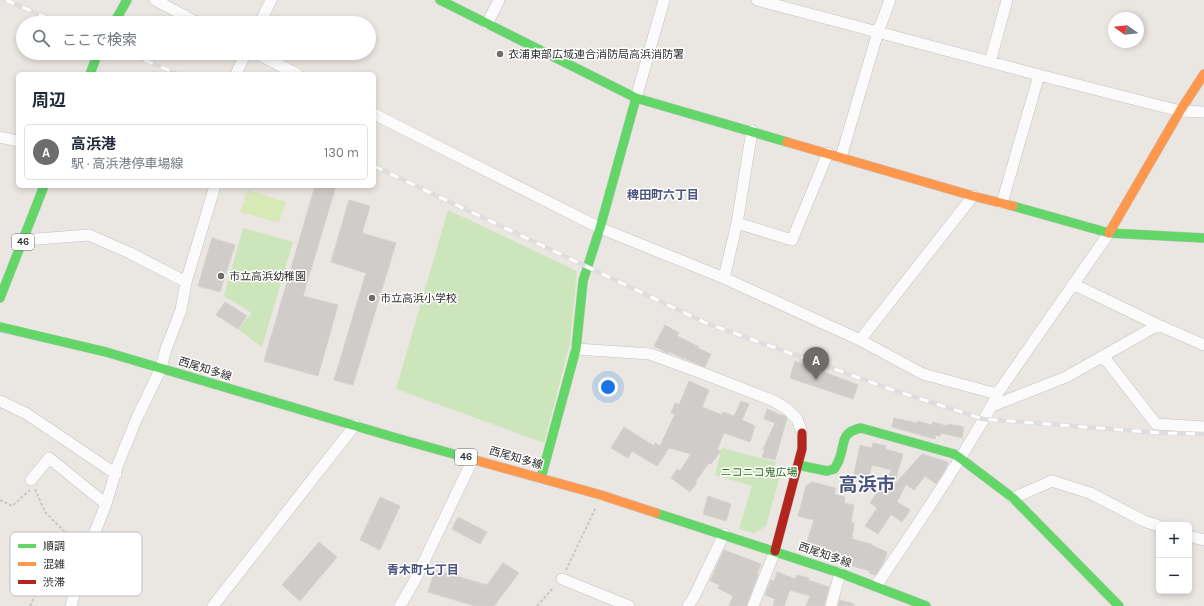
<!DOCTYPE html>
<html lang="ja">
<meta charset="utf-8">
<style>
:root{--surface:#fff;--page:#f6f6f7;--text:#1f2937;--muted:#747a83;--line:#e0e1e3;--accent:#6e6d6c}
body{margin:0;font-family:Karla,"Noto Sans JP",sans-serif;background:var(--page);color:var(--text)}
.controls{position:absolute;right:12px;bottom:12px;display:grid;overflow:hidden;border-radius:6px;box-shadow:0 2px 6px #0003}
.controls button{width:36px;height:36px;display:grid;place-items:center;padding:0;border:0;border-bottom:1px solid var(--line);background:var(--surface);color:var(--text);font:20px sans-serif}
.compass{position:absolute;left:1108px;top:12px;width:36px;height:36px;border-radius:50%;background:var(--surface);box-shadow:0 2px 6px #0003;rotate:285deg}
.you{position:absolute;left:608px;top:387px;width:14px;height:14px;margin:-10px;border:3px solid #fff;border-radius:50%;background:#1a73e8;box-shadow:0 0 0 6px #1a73e833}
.badge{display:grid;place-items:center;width:26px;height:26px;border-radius:50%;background:var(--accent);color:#fff;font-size:13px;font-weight:700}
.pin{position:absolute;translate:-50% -33px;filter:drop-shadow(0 1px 2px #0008)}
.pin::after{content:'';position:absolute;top:21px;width:14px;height:12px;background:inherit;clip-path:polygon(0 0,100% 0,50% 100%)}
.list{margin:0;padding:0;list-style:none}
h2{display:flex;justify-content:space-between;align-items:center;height:52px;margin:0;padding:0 16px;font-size:17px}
h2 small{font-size:13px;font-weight:400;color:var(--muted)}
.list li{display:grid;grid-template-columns:26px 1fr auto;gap:12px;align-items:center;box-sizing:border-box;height:56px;margin:0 8px 8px;padding:0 8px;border:1px solid var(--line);border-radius:6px}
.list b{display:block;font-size:15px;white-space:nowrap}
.list p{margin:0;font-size:13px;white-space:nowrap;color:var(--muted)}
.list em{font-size:13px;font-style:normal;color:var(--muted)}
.icon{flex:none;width:22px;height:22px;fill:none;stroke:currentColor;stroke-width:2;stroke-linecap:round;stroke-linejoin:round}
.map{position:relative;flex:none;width:1204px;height:606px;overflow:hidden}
.search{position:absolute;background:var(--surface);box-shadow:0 2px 6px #0003;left:16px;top:16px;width:360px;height:44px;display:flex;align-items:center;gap:10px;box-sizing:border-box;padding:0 14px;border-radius:22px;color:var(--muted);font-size:15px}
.panel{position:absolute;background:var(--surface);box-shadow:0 2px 6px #0003;left:16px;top:72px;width:360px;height:116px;border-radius:6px}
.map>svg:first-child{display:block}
</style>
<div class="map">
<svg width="1204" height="606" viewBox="0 0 1204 606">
<rect width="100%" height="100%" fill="#eae6e2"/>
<path fill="#cde5ba" d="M448,210L577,271L570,343L544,443L396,389Z
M243,228L293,242L262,347L238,329L252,313L224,296Z
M722,448L776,462L774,468L780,476L766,526L754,533L739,529L752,486L715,475Z"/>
<path fill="#d8e9b8" d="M248,190L286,202L279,223L240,212Z"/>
<path fill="#cfccc9" stroke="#d5d2ce" d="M315,186H336L303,296L338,305L318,376L264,361Z
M349,200L370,206L362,233L396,243L353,385L334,380L366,273L331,262Z
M212,238L235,245L220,292L198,286Z
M225,302L247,316L238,329L216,315Z
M665,325L679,333L677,336L699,347L698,348L711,354L705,367L669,352L668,353H667L654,346Z
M795,361L858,385L853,399L790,378Z
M689,381L709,390L702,407L722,415L723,412L734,416L741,401L749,404L742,420L755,426L750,442L724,433L717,450L721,451L711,464L709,463L695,482L697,483L690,492L671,478L677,469L680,471L691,454L669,448L657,466L632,451L628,458L611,448L624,427L654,446L655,443L660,446L675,414L671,413L675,403L679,405Z
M767,409L777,413L776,414L785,416L787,418L775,460L762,457L765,449H763L775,423L764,419Z
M894,418L917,423V421L932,425L933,422L947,426L948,424L964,427L962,438L941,433L940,436L936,435L935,439L892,427Z
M873,443L886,446L885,449L903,454L894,485L922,454L948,462L946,468L936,484L925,476L914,490L906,484L897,502L910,510L902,522L891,514L878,534L865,526L877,508L870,503L892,470L872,465L867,483L853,479L860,445L872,448Z
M812,482L836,488L834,494L845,497L844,503L854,505L851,522L854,523L852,539L871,544V545L887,552L883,564L875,575L869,573L870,571L835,561V559L805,548L814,520L798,516L806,486Z
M708,496L731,504L726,521L703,514Z
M380,497L400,506L380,550L360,540Z
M458,517L487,532L480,544L452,529Z
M319,542L337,557L300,601L282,585Z
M724,550L761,564L757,574L758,575L746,606H729L733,596L718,588L720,585L710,581Z
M503,563L519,573L494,606H475L428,592L435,570L487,585Z
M777,572L795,579L797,575L809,578L808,580L829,587L824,606H806L810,596L790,590L784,606H773L775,599L765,595L771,580L774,581Z
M840,600L854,604V606H838Z"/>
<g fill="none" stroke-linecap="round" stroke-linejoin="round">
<g stroke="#c4c3c3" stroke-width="12">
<path id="street" d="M155,0L198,23
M757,0L1039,75L1180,111L1204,112
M260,23L271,0
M487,24L499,0
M256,53L297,74
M990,62L1007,0
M236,74L246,53
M636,98L664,0
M374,114L600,228L724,278L860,340L923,374L997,394
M0,137L18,141
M841,157L878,32L890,0
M1002,203L1039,75
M737,223L792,240L828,153
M24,240L89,235L130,253L186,282
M724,278L737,223L752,131
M1073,284L1158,325L1204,345
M860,340L973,196
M576,349L650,354L702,373L774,401L787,409L797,419L802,433
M1103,356L1156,424L1204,427
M0,401L27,414L116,474
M992,406L1066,377L1158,325
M31,480L49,458L106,504
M1013,498L1052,481L1090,493L1144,521L1159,526
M1189,536L1204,540
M562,579L629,606
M876,586C909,537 943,488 973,437C981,423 991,410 997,394L1109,233
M71,606L85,557L106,504L118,464L137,418L161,368L166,349L181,310L186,282L215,186
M213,606L355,425
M400,606L415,580L473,459
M688,606L694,597L724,534
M753,606L775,551
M831,606L840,573"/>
</g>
<g stroke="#c4c3c3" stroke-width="10">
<path id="fast" d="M440,0L636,98L787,142
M114,23L127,0
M90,74L98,53
M1013,206L1109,233L1204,238
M0,298L44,186
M0,327L106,352L393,437L464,457
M798,465L827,471L834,469C836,466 838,463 839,460C846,443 839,433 861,428L954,454L960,458L1013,498L1119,606
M541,478L576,349L583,281L600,228L636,98
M656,513L840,573L926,606"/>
</g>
<g stroke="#c4c3c3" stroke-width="10">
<path id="slow" d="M787,142L973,196L1013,206
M1109,233L1180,111L1204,74
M464,457L601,495L656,513"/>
</g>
<g stroke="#c4c3c3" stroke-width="10">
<path id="jam" d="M775,551L802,449V433"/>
</g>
<path stroke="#c8c8c7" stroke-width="2" stroke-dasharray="3 2" stroke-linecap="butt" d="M35,489L45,512L65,532L78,547
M0,500L12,506L30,490
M566,570L596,507
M30,606L65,532
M537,606L554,587"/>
<use href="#street" stroke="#fcfbfb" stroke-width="11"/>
<use href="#fast" stroke="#63d668" stroke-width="9"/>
<use href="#slow" stroke="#ff974d" stroke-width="9"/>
<use href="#jam" stroke="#b3261e" stroke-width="9"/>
<g stroke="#dededf" stroke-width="4.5">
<path id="rail" d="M6,0L59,23
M128,53L177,74
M374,166L706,323L890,389L983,419L1162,433L1204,434"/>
</g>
<use href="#rail" stroke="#fff" stroke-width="3" stroke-dasharray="9" stroke-linecap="butt"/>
</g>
<g fill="#6e6d6c" stroke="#fff" stroke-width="1.5">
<circle cx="500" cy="54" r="4"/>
<circle cx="221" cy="276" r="4"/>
<circle cx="372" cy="298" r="4"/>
</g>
<g text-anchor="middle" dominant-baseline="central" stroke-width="3" stroke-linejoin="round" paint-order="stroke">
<g fill="#fff" stroke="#6b6b6b" stroke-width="1">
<rect x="12" y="234" width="22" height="16" rx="3"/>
<rect x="455" y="449" width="22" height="16" rx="3"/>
</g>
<g font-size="10" font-weight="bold" fill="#2c2c2c">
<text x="23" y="242">46</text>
<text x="466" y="457">46</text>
</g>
<g font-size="11" fill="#2c2c2c" stroke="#fff" text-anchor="start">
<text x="508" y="54">衣浦東部広域連合消防局高浜消防署</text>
<text x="229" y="276">市立高浜幼稚園</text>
<text x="380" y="298">市立高浜小学校</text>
</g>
<g font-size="11" fill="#2c2c2c" stroke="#fff">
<text transform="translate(205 369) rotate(17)">西尾知多線</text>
<text transform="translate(516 458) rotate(16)">西尾知多線</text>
<text transform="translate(825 555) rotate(19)">西尾知多線</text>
</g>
<g font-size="11" fill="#2c6c19" stroke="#fff">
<text x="759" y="472">ニコニコ鬼広場</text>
</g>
<g font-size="12" font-weight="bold" fill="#4b557e" stroke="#fff">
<text x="663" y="195">稗田町六丁目</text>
<text x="423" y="570">青木町七丁目</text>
</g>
<g font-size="19" font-weight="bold" fill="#4b557e" stroke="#fff">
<text x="867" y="485">高浜市</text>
</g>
</g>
<rect x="10" y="532" width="132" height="64" rx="6" fill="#fff" stroke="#c0c0c0" stroke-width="1"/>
<rect x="18" y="544" width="18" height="4" fill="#63d668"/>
<rect x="18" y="562" width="18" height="4" fill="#ff974d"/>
<rect x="18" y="580" width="18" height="4" fill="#b3261e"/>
<g font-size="11" fill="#2c2c2c">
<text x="43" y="550">順調</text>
<text x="43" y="568">混雑</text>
<text x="43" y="586">渋滞</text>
</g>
</svg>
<div class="controls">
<button>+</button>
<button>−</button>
</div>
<svg class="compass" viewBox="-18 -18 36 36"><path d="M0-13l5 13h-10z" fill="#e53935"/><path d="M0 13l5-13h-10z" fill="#747a83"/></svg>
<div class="you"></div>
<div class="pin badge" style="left:816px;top:380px">A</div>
<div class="search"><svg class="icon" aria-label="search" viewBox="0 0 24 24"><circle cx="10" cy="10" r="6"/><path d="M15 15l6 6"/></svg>ここで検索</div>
<section class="panel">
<h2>周辺<small></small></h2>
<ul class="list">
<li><span class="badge">A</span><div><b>高浜港</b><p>駅 · 高浜港停車場線</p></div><em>130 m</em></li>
</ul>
</section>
</div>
